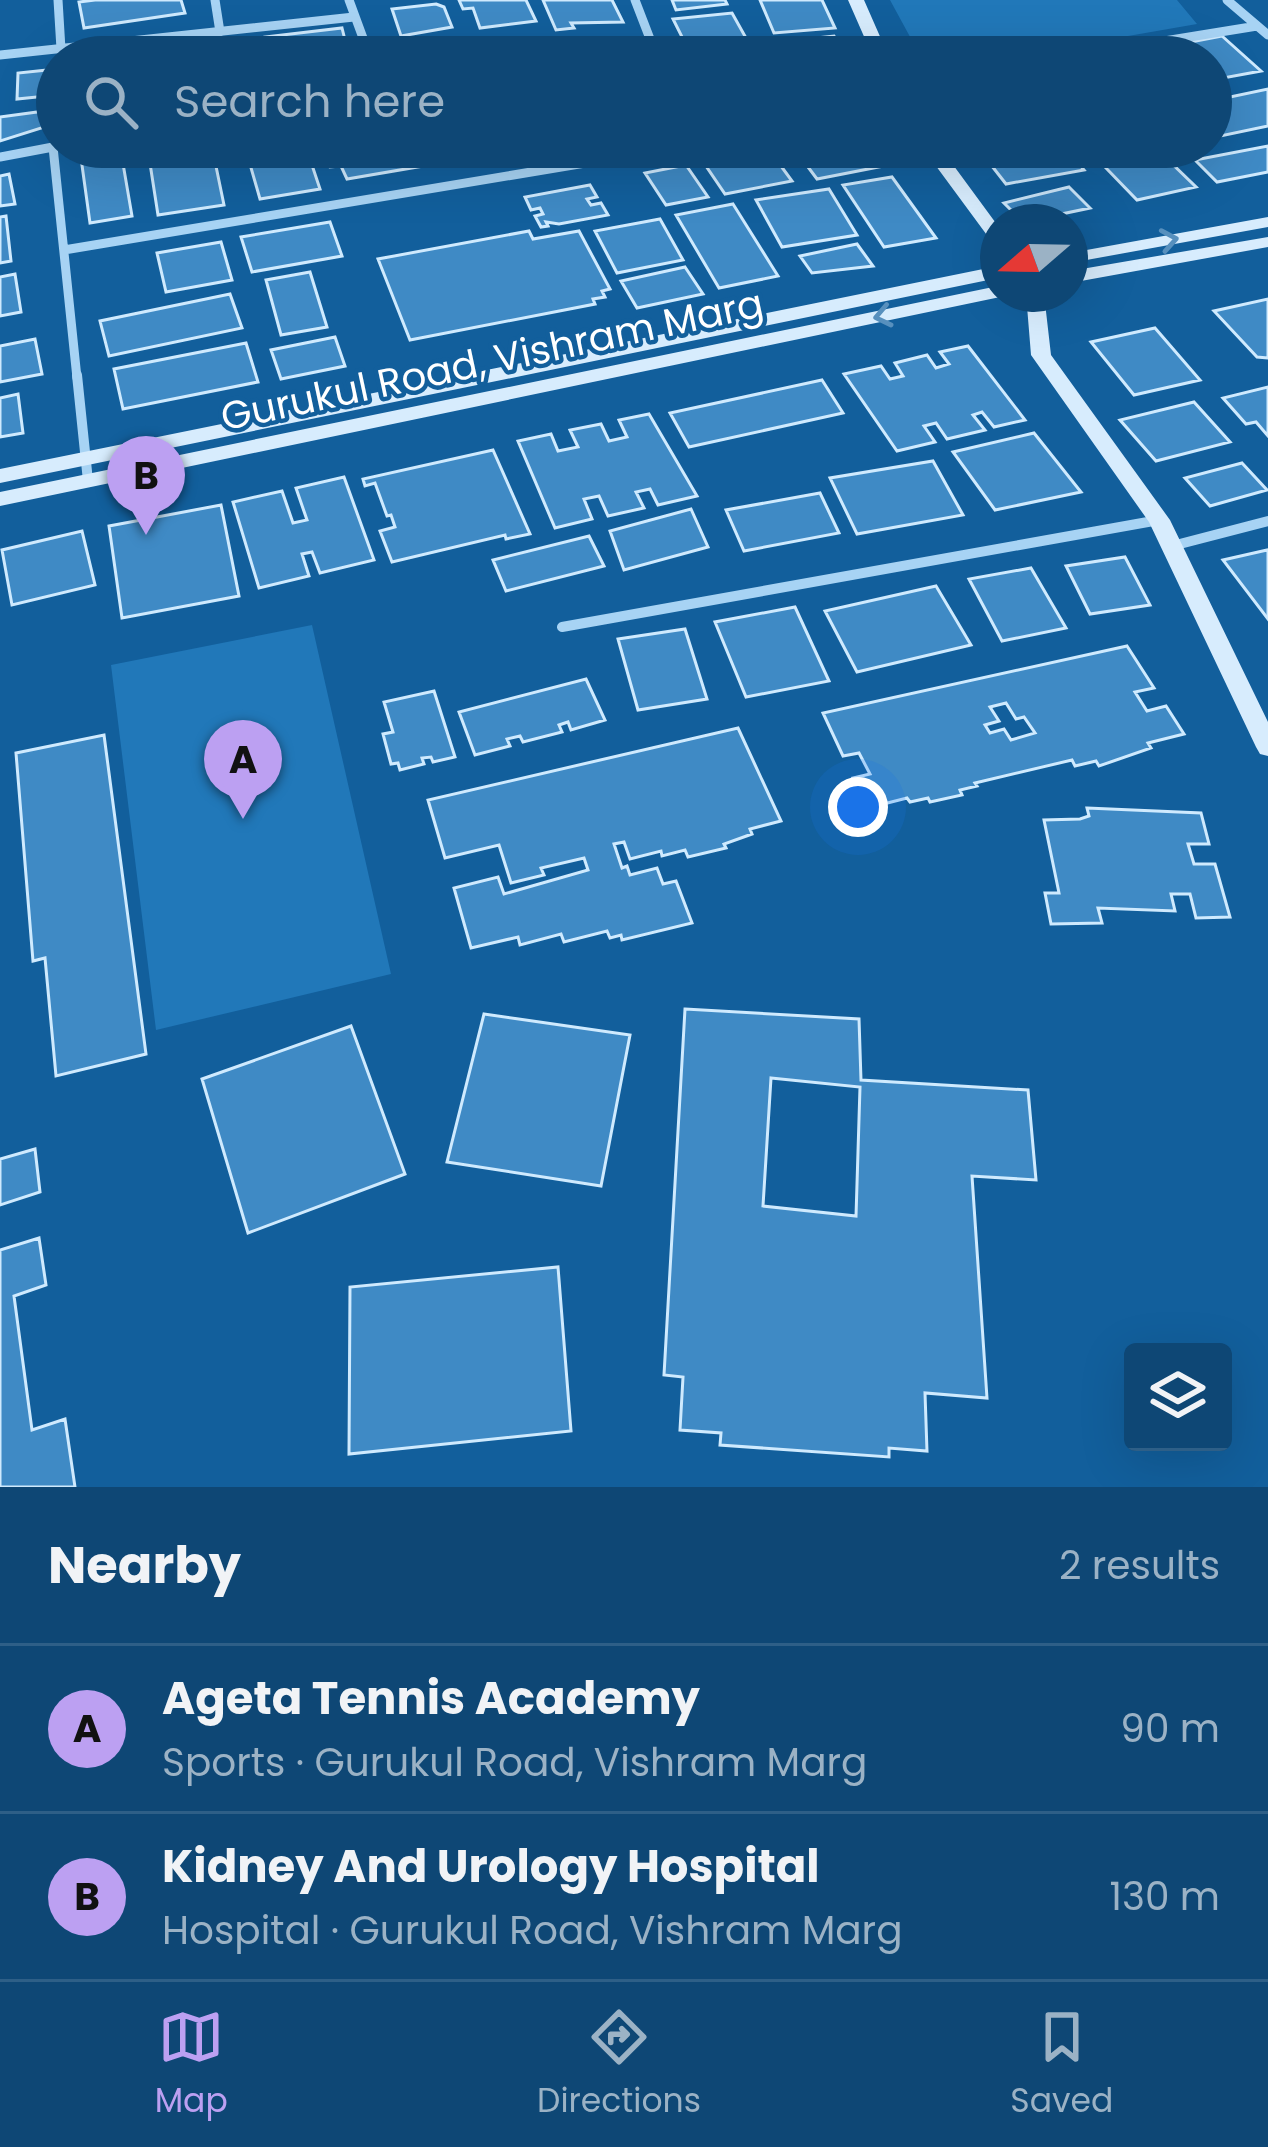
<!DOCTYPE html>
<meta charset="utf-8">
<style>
:root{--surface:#0e4775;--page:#1c517d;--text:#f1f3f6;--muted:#9bb2c5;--line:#2e5f87;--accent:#bca0f2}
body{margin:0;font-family:Poppins,sans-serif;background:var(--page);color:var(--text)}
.controls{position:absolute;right:36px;bottom:36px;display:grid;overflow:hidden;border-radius:12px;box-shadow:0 12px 48px #0002}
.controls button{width:108px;height:108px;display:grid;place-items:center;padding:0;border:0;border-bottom:3px solid var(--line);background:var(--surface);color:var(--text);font:60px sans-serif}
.compass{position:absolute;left:980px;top:204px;width:108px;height:108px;border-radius:50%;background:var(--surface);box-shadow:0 12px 48px #0002;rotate:250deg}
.you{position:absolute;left:858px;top:807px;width:42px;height:42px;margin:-30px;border:9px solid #fff;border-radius:50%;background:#1a73e8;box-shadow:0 0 0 18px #1a73e833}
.badge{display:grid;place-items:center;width:78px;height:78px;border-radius:50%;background:var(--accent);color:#111;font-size:39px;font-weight:700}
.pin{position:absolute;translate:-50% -99px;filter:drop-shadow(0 3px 6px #0008)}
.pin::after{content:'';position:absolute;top:63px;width:42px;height:36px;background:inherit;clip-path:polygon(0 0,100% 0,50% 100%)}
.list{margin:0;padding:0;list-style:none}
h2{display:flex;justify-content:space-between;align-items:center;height:156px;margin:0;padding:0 48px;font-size:51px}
h2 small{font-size:39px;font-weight:400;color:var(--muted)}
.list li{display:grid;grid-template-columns:78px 1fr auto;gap:36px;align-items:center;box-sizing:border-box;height:168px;padding:0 48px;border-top:3px solid var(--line)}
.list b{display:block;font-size:45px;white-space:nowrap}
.list p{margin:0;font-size:39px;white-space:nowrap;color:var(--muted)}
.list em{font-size:39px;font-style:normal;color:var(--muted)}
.icon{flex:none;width:66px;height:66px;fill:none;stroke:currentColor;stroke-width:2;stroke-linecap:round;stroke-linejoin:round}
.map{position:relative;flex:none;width:1268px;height:1487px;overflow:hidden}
.search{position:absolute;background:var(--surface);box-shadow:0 12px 48px #0002;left:36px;right:36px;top:36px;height:132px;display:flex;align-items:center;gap:30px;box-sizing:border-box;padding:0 42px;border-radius:66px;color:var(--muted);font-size:45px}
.sheet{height:492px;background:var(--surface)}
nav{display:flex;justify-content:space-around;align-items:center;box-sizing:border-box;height:168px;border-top:3px solid var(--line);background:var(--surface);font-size:33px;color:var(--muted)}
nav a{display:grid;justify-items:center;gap:6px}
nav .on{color:var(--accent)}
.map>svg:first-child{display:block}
</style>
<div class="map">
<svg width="1268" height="1487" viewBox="0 0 1268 1487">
<rect width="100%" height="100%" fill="#125f9c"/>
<path fill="#2178b9" d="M890,0H1177L1197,24L1008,57H921Z
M312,625L391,974L156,1030L111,665Z"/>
<path fill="#3f8ac5" stroke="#cfeafe" stroke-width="3" fill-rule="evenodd" d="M95,0H181L185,13L84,28L79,2Z
M459,0H526L536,21L480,28L473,8L463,9Z
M543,0H612L623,22L571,23L574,28L556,30Z
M672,0H725L727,4L676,10Z
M760,0H822L835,28L774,33Z
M436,4L444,7L452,27L401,36L392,9Z
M732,13L746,38L686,45L673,19Z
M342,28L347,48L269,57L265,37Z
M834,36L846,57H766L760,44Z
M1222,36L1261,71L1218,79L1211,72V57H1112Z
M246,38L249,57H194L199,52L198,43Z
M569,43L574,57H511L508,50Z
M746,46L753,57H689L687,53Z
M132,47L134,57H84V54Z
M57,69V95L17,99L18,73Z
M1268,89V126L1211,138V101Z
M52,110L54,124L0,141V117Z
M1268,146V172L1217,182L1195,160Z
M183,147H212L224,205L158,215L149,157L184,152Z
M245,147H306L320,189L260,199Z
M331,147H458L464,159L347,179L341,166L330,167L326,156L334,154Z
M793,147H886L899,163L817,179Z
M977,147H1065L1084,170L1006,184Z
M770,151L792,181L725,194L704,163Z
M121,152L132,216L90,223L81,158Z
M1163,155L1196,187L1137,200L1105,167Z
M686,165L708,197L666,205L645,173Z
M9,174L15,204L0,206V176Z
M892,177L936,238L884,247L843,185Z
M590,185L597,197L587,199L591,205L601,203L608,215L559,224L546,222L548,226L541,227L535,216L543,214L540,208L531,210L525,197Z
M1069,187L1090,208L1023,222L1004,203Z
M829,189L857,235L782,247L756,200Z
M733,204L778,276L719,288L676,215Z
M6,216L11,261L0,263V217Z
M660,219L683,260L617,273L595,231Z
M330,222L342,256L252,272L241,237Z
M529,231L533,239L579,231L610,289L602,291L605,297L593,299L595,304L410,340L378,259Z
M221,242L232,280L166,292L157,253Z
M857,244L873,266L812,273L800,256Z
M685,267L703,294L637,308L621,281Z
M310,272L327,327L281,335L266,280Z
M15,274L21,312L0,316V277Z
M230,294L242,328L109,356L100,321Z
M1268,299V358L1257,357L1214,311Z
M1155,328L1200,380L1134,395L1091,342Z
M335,337L345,366L281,379L271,350Z
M35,339L42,374L0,382V346Z
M246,343L258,382L123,409L114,369Z
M968,346L1025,420L994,427L982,412L973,415L985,430L947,439L936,423L924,426L935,442L897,451L844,374L881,366L890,379L903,376L895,363L927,355L936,368L949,364L940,352Z
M822,380L843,413L689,447L670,413Z
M1268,387V436L1256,422L1246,424L1223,398Z
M18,394L23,433L0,437V398Z
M1194,402L1230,442L1156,461L1120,420Z
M649,414L697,496L658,505L650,489L636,492L644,508L608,516L599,496L584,499L592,519L555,528L518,441L551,434L558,451L578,447L570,430L601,424L609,441L627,437L619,420Z
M1034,433L1081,492L995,510L953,452Z
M493,450L530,534L506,539L505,535L392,562L380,531L395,527L391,515L387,516L375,483L365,486L363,479Z
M933,461L963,515L857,534L830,478Z
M1242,463L1267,490L1210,506L1185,478Z
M344,477L374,560L320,573L312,552L302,554L309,576L259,588L233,502L282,491L293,523L307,520L296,488Z
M820,493L839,533L744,551L726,510Z
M221,505L239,596L122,618L109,526Z
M691,509L708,547L624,570L610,531Z
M82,531L95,585L12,605L2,550Z
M589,536L604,566L506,591L493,560Z
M1267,550L1268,552V619L1223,560Z
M1125,557L1150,605L1090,614L1066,566Z
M1031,568L1066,628L1002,641L969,579Z
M936,586L971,645L857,672L825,611Z
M795,607L829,681L746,697L715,622Z
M685,629L707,699L638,710L618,639Z
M1127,646L1154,688L1135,692L1147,711L1166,706L1184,734L1148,743L1151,748L1099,766L1096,761L1075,766L1072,760L975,783L977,786L960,790L962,795L930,802L928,798L910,802L907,798L868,808L853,778L870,774L859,753L843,756L823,713ZM1006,703L1016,719L1024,717L1035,733L1011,740L1004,729L990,733L985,725L999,721L990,707Z
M586,679L605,720L571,730L568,722L559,725L562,732L523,742L520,736L507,739L510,746L475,755L459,712Z
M434,691L455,757L433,762L431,757L422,758L424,764L400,770L398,763L391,764L383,734L393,732L384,702Z
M738,728L781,821L750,829L752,834L724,844L726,848L688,857L685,850L662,856L661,851L630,859L624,842L614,844L622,868L627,866L630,875L657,868L663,884L676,881L692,923L622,940L621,935L610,938L607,931L564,942L561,934L520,945L518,937L471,948L454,888L498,877L504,894L588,870L584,858L541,868L544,875L511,883L499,845L445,858L428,800Z
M104,735L146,1054L56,1076L45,958L33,961L16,753Z
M1087,808L1201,813L1209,844H1188L1194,864H1215L1230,917L1196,918L1190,894H1171L1175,911L1098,908L1102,923L1051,924L1045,893H1059L1044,820L1080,819L1089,816Z
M685,1009L859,1019L861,1080L1028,1090L1036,1180L972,1176L987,1398L925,1393L927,1451L889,1448V1457L720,1445L721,1433L680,1430L683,1377L664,1375ZM771,1078L860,1087L856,1216L763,1206Z
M484,1014L630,1035L601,1186L447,1162Z
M351,1026L405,1174L248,1233L202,1079Z
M35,1149L40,1192L0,1205V1159Z
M39,1238L46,1285L14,1296L32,1430L65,1419L75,1487H0V1250Z
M558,1267L571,1431L349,1454L350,1287Z"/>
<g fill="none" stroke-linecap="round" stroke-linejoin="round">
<path stroke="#a7d3f4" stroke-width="9" d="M58,0L61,49
M215,0L220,32
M349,0L370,57
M635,0L657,57
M1227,0L1268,35
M174,37L176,57
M0,55L354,17
M1066,57L1257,26
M0,157L53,147L77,378
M64,250L681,147"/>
<path stroke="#a7d3f4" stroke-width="10" d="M77,375L88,481
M1172,546L1268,521
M562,627L1159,520"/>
<path fill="#d7ecfd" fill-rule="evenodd" d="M848,0H864L889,57H873Z
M922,147H940L998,226V243L992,242Z
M1268,217V227L1070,263V253Z
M1268,237V247L1070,283V271Z
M998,266V278L0,483V469Z
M998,286V294L1005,296L0,506V492Z
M1026,294H1044L1051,355L1170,520L1268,722V756L1260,754L1256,747L1149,522L1031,355Z"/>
</g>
<defs><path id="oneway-chevron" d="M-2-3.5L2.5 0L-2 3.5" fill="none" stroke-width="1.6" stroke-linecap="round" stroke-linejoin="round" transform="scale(3)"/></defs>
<g stroke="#5790be">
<use href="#oneway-chevron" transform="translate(1169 240) rotate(-10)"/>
<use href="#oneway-chevron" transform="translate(883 316) rotate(168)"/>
</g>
<g text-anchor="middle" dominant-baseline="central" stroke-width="9" stroke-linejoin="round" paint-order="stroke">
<g font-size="39" fill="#fff" stroke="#125f9c">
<text transform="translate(492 360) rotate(-12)">Gurukul Road, Vishram Marg</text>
</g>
</g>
</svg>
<div class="controls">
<button><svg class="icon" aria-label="layers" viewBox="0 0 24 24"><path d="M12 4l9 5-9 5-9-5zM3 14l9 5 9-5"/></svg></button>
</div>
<svg class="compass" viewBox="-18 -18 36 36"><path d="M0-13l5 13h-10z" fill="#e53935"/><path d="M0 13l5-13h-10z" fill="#9bb2c5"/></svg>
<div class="you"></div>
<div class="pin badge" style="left:243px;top:819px">A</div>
<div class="pin badge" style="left:146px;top:535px">B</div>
<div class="search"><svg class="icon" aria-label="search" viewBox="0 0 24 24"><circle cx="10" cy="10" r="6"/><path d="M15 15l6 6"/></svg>Search here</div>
</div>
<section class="sheet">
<h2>Nearby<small>2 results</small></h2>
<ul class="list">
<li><span class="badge">A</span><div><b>Ageta Tennis Academy</b><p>Sports · Gurukul Road, Vishram Marg</p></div><em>90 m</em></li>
<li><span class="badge">B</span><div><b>Kidney And Urology Hospital</b><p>Hospital · Gurukul Road, Vishram Marg</p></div><em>130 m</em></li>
</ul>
</section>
<nav>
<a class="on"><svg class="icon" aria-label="map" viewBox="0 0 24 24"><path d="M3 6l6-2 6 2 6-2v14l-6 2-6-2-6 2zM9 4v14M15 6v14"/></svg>Map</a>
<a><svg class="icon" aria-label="directions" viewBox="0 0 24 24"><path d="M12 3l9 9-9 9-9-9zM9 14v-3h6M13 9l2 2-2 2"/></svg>Directions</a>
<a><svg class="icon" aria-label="saved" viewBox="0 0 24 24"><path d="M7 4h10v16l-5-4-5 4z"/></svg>Saved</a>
</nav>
